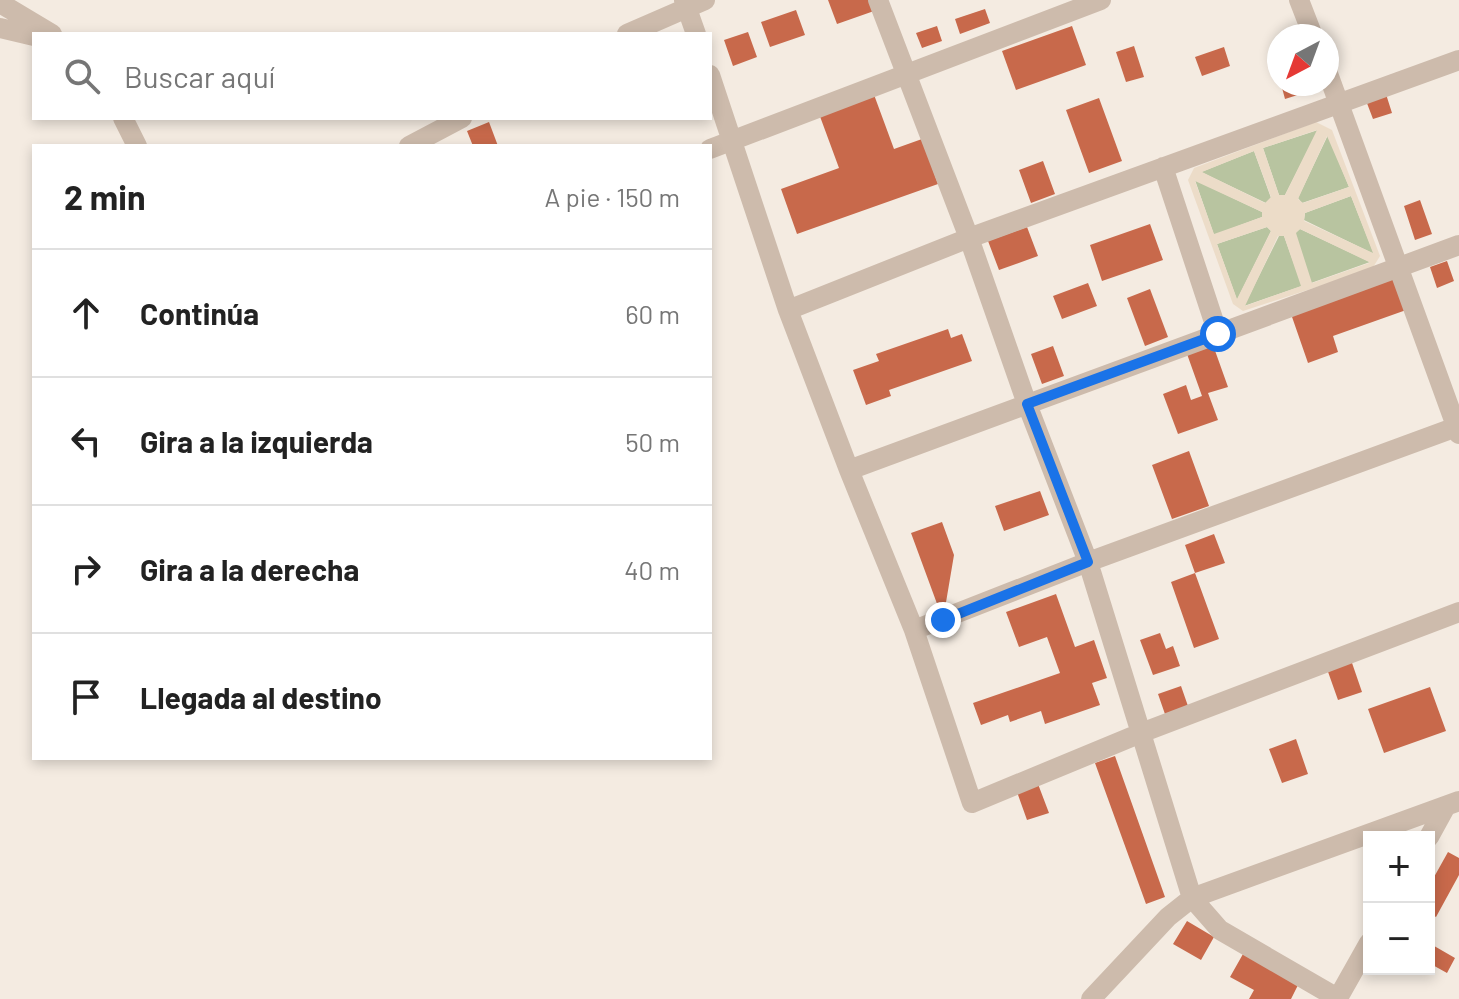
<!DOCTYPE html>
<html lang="es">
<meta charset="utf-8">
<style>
:root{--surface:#fff;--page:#f2f2f2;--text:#222;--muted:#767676;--line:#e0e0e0}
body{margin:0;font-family:Barlow,sans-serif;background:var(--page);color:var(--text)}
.controls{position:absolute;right:24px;bottom:24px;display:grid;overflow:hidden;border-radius:0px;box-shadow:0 4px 12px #0003}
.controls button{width:72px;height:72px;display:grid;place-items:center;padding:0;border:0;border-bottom:2px solid var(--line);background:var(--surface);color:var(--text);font:40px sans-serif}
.compass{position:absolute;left:1267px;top:24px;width:72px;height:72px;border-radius:50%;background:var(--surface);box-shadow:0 4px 12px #0003;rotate:221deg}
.stop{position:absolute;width:24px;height:24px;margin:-18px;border:6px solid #1a73e8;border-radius:50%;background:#fff}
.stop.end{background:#1a73e8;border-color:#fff;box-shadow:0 2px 8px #0008}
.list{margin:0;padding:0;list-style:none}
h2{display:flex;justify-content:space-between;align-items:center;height:104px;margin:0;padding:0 32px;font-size:34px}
h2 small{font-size:26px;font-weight:400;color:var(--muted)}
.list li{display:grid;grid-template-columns:52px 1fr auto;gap:24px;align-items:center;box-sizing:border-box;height:128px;padding:0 32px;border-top:2px solid var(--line)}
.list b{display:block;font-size:30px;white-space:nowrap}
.list em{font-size:26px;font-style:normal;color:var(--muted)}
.icon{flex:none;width:44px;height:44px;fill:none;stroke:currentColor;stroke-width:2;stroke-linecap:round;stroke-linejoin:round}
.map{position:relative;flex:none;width:1459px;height:999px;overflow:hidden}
.search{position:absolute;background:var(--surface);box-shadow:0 4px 12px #0003;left:32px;top:32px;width:680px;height:88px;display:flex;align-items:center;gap:20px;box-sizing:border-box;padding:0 28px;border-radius:0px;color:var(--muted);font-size:30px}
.panel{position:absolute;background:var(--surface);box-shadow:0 4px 12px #0003;left:32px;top:144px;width:680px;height:616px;border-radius:0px}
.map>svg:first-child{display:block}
</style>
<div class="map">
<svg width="1459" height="999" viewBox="0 0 1459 999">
<rect width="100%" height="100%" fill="#f4ebe1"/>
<path fill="#b8c4a0" d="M1318,130L1285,195H1279L1263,148Z
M1328,135L1349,187L1302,203L1298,198Z
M1254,151L1271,198L1266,203L1201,172Z
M1195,180L1262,212V217L1214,235Z
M1351,196L1374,254L1304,220L1305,213Z
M1267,227L1271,231L1237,300L1217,244Z
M1300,229L1370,262L1311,283L1295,233Z
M1279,236H1284L1302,286L1244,306Z"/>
<path fill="#ecdcc8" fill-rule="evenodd" d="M1316,122L1332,130L1380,256L1372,269L1243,311L1233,304L1188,180L1194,168ZM1317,130L1285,195H1279L1263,148ZM1327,136L1349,187L1303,203L1298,199ZM1254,151L1271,197L1265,203L1202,172ZM1195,181L1262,212V217L1214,234ZM1351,196L1373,253L1304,221L1305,213ZM1267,227L1271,231L1237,299L1217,244ZM1300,229L1369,262V263L1312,283L1296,233ZM1278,236H1284L1301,286L1245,306Z"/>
<path fill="#c8694b" d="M828,0H870L874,11L837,24Z
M985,9L990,23L960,34L955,19Z
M796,10L805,35L770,47L761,22Z
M937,26L942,41L922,48L916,33Z
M1072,26L1086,65L1016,90L1002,51Z
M748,32L757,57L733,66L724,40Z
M1134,46L1144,77L1126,82L1116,52Z
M1224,47L1230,66L1202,76L1195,57Z
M1281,84H1322L1323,87L1285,99Z
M1385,91L1392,113L1373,119L1365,98Z
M873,92L894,149L922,139L938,184L797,234L781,189L839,168L818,111Z
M1099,98L1122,161L1089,173L1066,110Z
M489,122L498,146H473L467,131Z
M1043,161L1055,194L1031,203L1019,170Z
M1420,200L1432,234L1415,240L1404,206Z
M1150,224L1163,260L1102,281L1090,245Z
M1027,227L1038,256L999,270L988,241Z
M1447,261L1454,281L1437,288L1430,267Z
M1397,277L1409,309L1333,336L1338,352L1308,363L1291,314Z
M1088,283L1097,306L1062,319L1053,296Z
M1150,289L1168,337L1145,346L1127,298Z
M948,329L951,338L962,334L972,361L889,390L891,396L866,405L853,370L879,361L876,354Z
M1213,345L1228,387L1208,393L1218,420L1178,434L1163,394L1186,385L1191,400L1202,396L1187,354Z
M1053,346L1064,376L1042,384L1031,354Z
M1189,451L1209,506L1172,519L1152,465Z
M1040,491L1049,515L1004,531L995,506Z
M942,522L954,555L943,620L911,533Z
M1214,534L1225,563L1195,573L1185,545Z
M1195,573L1219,639L1194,648L1171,582Z
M1056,594L1075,647L1094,640L1107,678L1092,683L1100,705L1045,724L1041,711L1010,722L1008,715L981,725L973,703L1060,673L1047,637L1019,647L1006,612Z
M1160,633L1166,649L1173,646L1180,666L1153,675L1140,640Z
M1351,660L1362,692L1338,700L1327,669Z
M1181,686L1189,709L1166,717L1158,694Z
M1430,687L1446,731L1384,753L1368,709Z
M1296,739L1308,774L1282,783L1269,749Z
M1115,756L1165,897L1146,904L1095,763Z
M1038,784L1049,813L1027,820L1017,792Z
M1448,852L1459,858V875L1436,917L1429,913V886Z
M1187,921L1214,937L1201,960L1173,944Z
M1429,943L1455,958L1447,973L1429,963Z
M1243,954L1298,985L1291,999H1249L1254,990L1230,977Z"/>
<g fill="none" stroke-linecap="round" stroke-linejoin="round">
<path stroke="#cdbbac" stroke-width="20" d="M684,0L696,34
M878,0L969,238L1027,404L1088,562L1192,898L1220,930L1339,999
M1299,0L1313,36
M0,3L52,34
M0,28L34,36
M627,34L705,0
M1327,71L1459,434
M710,75L788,310L849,470L914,630L972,803L1141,733L1459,612
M123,118L137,146
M409,146L462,118
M710,149L1101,0
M1163,167L1218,334
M788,310L969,238L1459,60
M849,470L1459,245
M914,630L1088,562L1459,426
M1429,837L1446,806
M1338,998L1369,943
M1091,999L1168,917L1192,898L1459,801"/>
</g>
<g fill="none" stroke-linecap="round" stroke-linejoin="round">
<path stroke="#1a73e8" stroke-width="10" d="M943,620L1088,562L1027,404L1218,334"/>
</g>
</svg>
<div class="controls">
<button>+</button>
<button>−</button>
</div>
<svg class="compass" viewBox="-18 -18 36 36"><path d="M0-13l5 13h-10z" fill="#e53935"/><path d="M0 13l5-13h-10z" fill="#767676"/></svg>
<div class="stop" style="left:1218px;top:334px"></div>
<div class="stop end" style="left:943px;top:620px"></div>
<div class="search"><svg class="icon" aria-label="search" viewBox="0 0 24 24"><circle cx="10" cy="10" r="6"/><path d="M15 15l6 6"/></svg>Buscar aquí</div>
<section class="panel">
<h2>2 min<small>A pie · 150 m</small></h2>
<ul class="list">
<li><svg class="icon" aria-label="ahead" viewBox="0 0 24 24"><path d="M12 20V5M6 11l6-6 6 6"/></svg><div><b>Continúa</b></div><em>60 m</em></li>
<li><svg class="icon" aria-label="left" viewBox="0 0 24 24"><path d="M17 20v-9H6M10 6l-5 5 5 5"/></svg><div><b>Gira a la izquierda</b></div><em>50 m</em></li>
<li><svg class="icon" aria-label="right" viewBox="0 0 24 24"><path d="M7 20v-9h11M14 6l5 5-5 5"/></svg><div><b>Gira a la derecha</b></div><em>40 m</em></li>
<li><svg class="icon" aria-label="arrive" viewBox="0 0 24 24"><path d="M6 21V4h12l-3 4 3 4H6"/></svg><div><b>Llegada al destino</b></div></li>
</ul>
</section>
</div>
